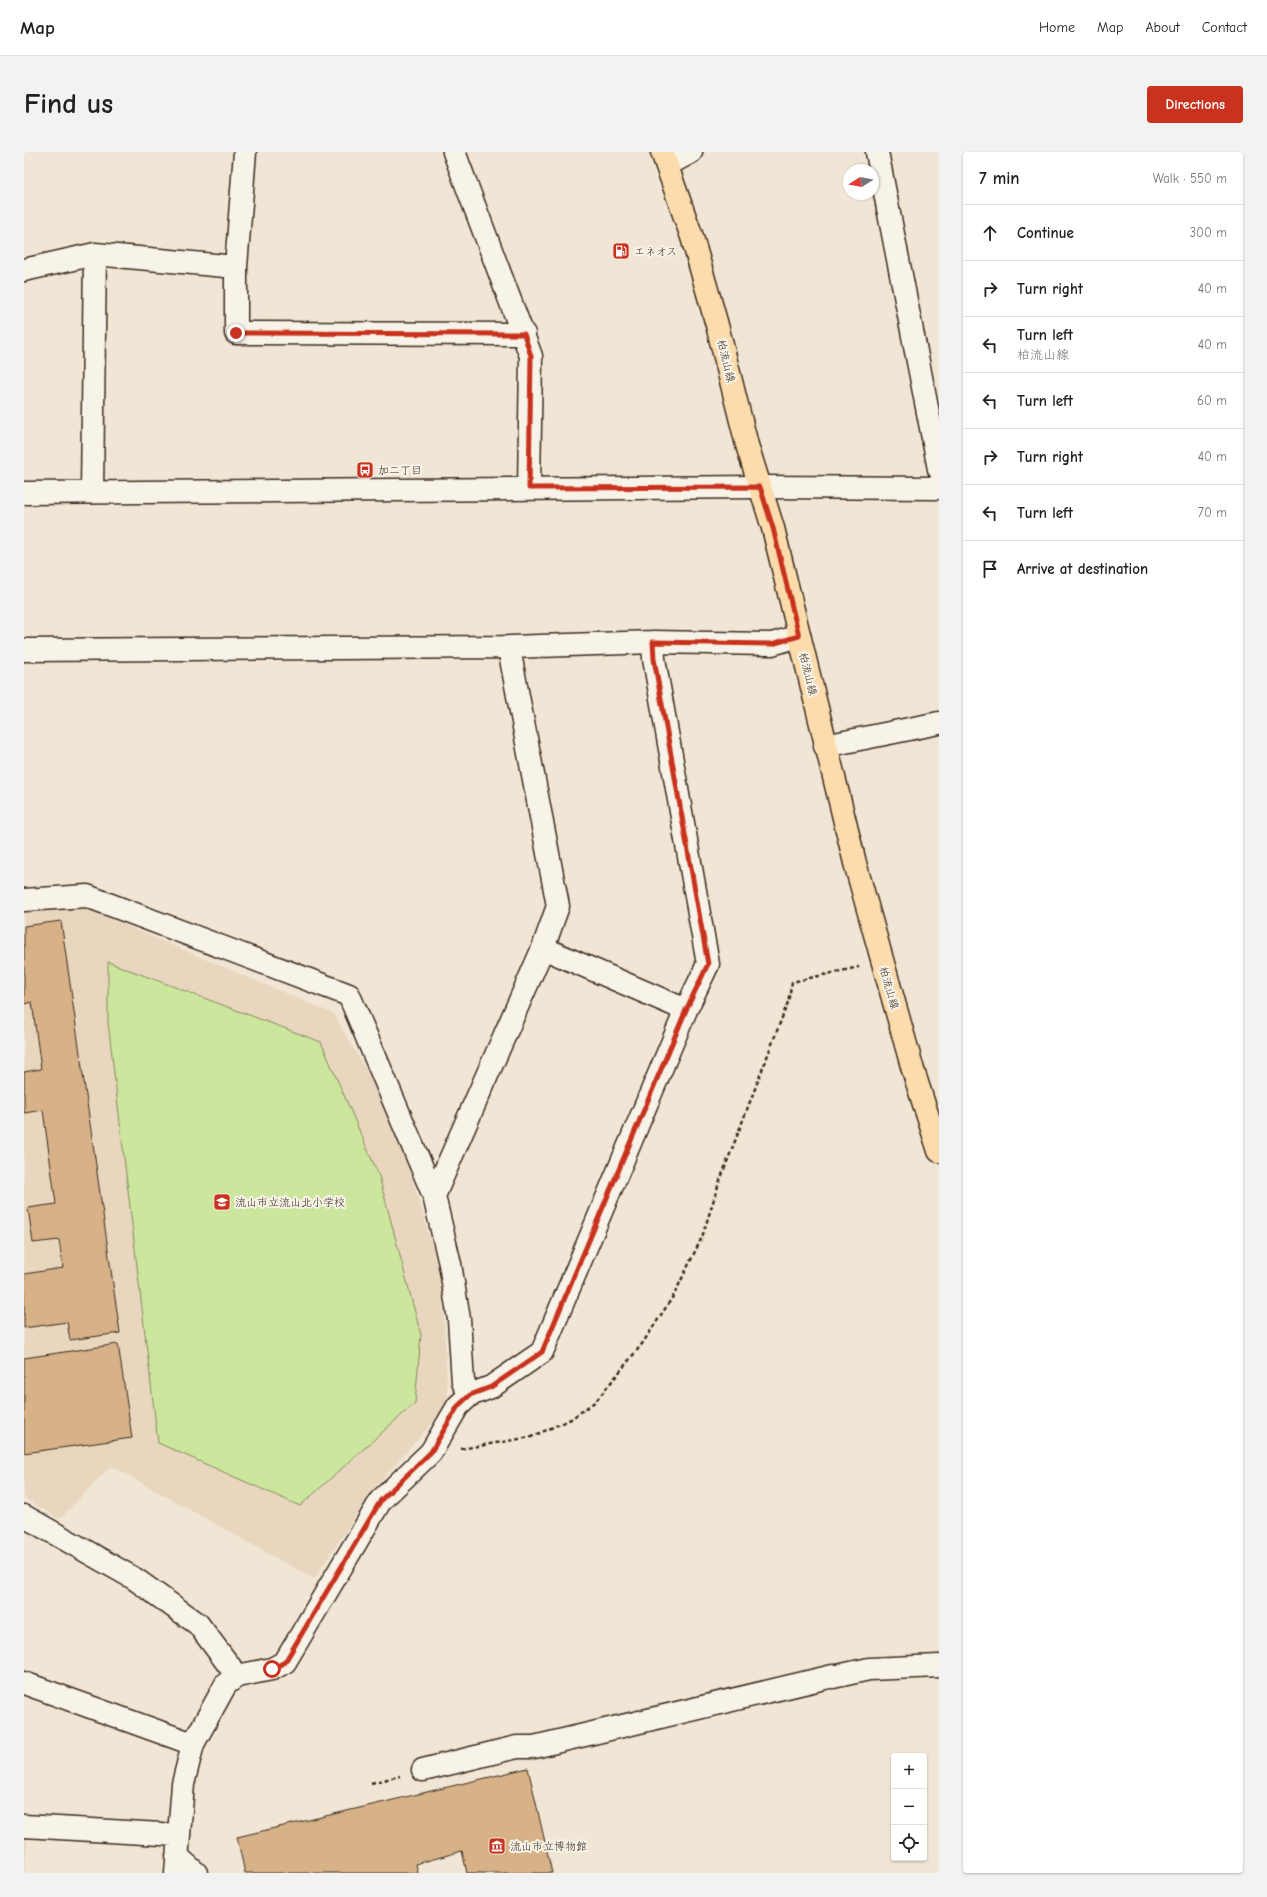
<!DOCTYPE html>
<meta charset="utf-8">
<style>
:root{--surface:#fff;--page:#f2f2f2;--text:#202124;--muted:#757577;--line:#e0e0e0;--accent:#c8321e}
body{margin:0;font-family:"Comic Neue","Klee One",sans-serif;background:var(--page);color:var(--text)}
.controls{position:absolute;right:12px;bottom:12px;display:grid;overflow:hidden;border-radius:4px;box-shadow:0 1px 3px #0004}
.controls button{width:36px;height:36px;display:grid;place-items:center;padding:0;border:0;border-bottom:1px solid var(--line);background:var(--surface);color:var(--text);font:20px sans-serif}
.compass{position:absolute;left:819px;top:12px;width:36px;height:36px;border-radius:50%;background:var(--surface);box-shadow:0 1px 3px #0004;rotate:259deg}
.stop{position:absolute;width:12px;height:12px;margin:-9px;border:3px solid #c8321e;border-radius:50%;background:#fff}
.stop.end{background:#c8321e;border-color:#fff;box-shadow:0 1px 4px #0008}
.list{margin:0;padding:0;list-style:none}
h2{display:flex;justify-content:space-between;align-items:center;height:52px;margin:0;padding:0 16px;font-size:17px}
h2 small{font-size:13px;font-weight:400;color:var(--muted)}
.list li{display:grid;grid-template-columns:26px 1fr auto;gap:12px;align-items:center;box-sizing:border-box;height:56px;padding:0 16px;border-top:1px solid var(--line)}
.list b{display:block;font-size:15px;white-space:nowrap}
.list p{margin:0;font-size:13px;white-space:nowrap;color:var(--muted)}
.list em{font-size:13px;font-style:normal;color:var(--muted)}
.icon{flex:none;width:22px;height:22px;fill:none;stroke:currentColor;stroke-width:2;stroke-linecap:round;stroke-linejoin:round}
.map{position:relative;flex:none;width:915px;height:1721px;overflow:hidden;border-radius:4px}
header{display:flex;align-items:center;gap:24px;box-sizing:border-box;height:56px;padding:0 20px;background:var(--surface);border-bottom:1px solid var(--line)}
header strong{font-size:19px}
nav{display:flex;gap:22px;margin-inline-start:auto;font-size:14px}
.intro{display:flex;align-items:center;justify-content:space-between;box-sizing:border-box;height:96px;padding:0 24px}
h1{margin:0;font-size:28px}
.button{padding:10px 18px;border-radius:4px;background:var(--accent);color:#fff;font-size:14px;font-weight:700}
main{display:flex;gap:24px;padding:0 24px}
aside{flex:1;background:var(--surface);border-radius:4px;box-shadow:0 1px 3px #0004}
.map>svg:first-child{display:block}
</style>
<header>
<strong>Map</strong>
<nav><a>Home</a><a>Map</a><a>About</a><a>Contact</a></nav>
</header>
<div class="intro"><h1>Find us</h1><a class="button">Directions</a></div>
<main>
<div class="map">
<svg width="915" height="1721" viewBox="0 0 915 1721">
<rect width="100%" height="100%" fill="#f1e6d5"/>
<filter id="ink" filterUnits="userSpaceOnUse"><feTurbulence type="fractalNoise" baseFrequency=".025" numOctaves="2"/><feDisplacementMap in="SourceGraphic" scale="8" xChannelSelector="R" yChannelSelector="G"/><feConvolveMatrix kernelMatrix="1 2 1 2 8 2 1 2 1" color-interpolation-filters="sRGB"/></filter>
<g filter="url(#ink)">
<path fill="#e9d6be" d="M54,753L310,862L373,973L418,1127L424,1253L351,1335L290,1427L87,1314L36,1367L0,1346V759Z
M0,1685H3L1,1721H0Z"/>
<path fill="#cce79d" stroke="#84885e" d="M84,810L297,890L355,1024L397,1183L391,1251L276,1354L134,1291L84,870Z"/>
<path fill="#d7b288" stroke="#3b2a1e" d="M37,769L96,1181L46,1188L43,1170L0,1176V1122L39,1116L35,1088L9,1091L4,1056L32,1052L19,958L0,961V920L17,917L8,850L0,852V774Z
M94,1192L108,1286L0,1301V1206Z
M504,1616L528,1721H443L438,1699L392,1712L394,1721H221L213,1685Z"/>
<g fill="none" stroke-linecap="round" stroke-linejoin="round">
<g stroke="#3b2a1e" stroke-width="25">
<path id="minor" d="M221,0L212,115V181L500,182
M430,0L507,204L505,337
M853,0L915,317
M643,13L667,0
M0,118L71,102L212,115
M68,339L71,102
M0,341L736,335L915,336
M629,490L630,507L684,812L662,858
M487,495V507L534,754L519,796
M0,498L487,495L629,490L748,492L775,484
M801,594L915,571
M0,748L63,744L325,843L410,1044L426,1112L435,1167L439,1230L446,1243
M0,1364L111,1427L174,1472L213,1524
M0,1531L169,1592
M399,1618L493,1595H510L809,1524V1525L845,1517L915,1514
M0,1674L154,1683
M153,1704L172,1721
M152,1721L159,1632L169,1592L202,1532L213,1524L248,1517L261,1510L357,1348L407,1300L434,1254L446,1243L467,1235L518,1200L662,858L519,796L410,1044"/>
</g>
<g stroke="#3b2a1e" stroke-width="25">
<path id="major" d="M638,0L668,85L693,173L723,293L749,376L831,711L889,918L915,999"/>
</g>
<path stroke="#3b2a1e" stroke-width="2.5" stroke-dasharray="4 3" stroke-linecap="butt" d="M437,1297L507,1285L547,1267L572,1249L618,1192L650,1143L678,1085L695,1031L764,850L768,830L835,815
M347,1631L376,1624"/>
<use href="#minor" stroke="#f7f3e8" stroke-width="22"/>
<use href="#major" stroke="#fcdcac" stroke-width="22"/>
</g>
</g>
<g fill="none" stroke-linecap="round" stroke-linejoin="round" filter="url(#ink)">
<path stroke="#c8321e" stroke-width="5" d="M212,181L500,182L507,204L505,336L736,335L749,376L775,484L748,492L629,490L630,507L684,812L662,858L518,1200L467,1235L446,1243L434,1254L407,1300L357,1348L261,1510L248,1517"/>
</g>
<defs>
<g id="fuel-square" transform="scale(0.9)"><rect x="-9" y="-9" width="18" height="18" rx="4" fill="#c8321e" stroke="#f7f3e8"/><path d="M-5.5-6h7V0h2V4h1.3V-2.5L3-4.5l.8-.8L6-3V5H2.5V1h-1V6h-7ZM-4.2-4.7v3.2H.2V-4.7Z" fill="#fff"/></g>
<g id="bus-square" transform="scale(0.9)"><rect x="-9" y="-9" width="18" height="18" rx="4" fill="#c8321e" stroke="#f7f3e8"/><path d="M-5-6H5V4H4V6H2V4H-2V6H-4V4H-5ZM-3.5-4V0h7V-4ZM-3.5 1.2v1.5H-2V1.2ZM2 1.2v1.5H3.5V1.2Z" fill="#fff"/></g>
<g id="school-square" transform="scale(0.9)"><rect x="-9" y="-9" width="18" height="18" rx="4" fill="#c8321e" stroke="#f7f3e8"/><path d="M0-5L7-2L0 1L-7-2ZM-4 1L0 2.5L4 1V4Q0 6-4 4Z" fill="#fff"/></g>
<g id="museum-square" transform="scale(0.9)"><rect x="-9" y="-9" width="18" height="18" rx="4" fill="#c8321e" stroke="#f7f3e8"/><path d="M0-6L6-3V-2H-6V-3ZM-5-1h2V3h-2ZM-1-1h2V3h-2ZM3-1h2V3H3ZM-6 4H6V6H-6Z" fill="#fff"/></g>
</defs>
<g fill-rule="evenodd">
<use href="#fuel-square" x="597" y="99"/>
<use href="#bus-square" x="341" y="318"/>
<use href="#school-square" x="198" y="1050"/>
<use href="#museum-square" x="473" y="1694"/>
</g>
<g text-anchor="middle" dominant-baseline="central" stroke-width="4" stroke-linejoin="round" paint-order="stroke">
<g font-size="11" fill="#3b2a1e" stroke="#f7f3e8" text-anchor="start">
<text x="610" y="99">エネオス</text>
<text x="354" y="318">加二丁目</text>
<text x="211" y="1050">流山市立流山北小学校</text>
<text x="486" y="1694">流山市立博物館</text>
</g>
<g font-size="11" fill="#3b2a1e" stroke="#f7f3e8">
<text transform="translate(702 209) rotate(76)">柏流山線</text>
<text transform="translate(784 522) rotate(76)">柏流山線</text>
<text transform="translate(865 836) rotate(74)">柏流山線</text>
</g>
</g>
</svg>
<div class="controls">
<button>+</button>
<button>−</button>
<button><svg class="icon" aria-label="locate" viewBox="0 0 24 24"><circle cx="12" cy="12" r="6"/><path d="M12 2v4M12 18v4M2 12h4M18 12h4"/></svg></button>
</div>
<svg class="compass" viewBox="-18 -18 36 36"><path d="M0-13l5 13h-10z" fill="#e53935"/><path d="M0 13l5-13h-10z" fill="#757577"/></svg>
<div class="stop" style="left:248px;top:1517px"></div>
<div class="stop end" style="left:212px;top:181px"></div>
</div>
<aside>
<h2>7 min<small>Walk · 550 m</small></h2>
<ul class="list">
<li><svg class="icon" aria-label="ahead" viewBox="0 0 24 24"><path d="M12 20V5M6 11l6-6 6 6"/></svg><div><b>Continue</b></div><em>300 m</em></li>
<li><svg class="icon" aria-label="right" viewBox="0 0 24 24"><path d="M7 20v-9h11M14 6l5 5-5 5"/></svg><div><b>Turn right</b></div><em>40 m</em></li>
<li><svg class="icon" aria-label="left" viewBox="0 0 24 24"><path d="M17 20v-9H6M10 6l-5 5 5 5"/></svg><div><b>Turn left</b><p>柏流山線</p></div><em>40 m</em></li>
<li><svg class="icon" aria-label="left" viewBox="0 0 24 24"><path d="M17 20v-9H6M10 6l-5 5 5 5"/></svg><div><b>Turn left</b></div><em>60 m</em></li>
<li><svg class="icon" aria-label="right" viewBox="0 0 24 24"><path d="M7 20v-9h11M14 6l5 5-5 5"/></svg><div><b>Turn right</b></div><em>40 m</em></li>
<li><svg class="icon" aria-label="left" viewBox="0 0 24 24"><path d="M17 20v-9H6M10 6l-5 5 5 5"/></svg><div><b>Turn left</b></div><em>70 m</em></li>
<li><svg class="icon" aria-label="arrive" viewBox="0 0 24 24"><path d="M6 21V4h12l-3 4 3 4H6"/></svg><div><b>Arrive at destination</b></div></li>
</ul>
</aside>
</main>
